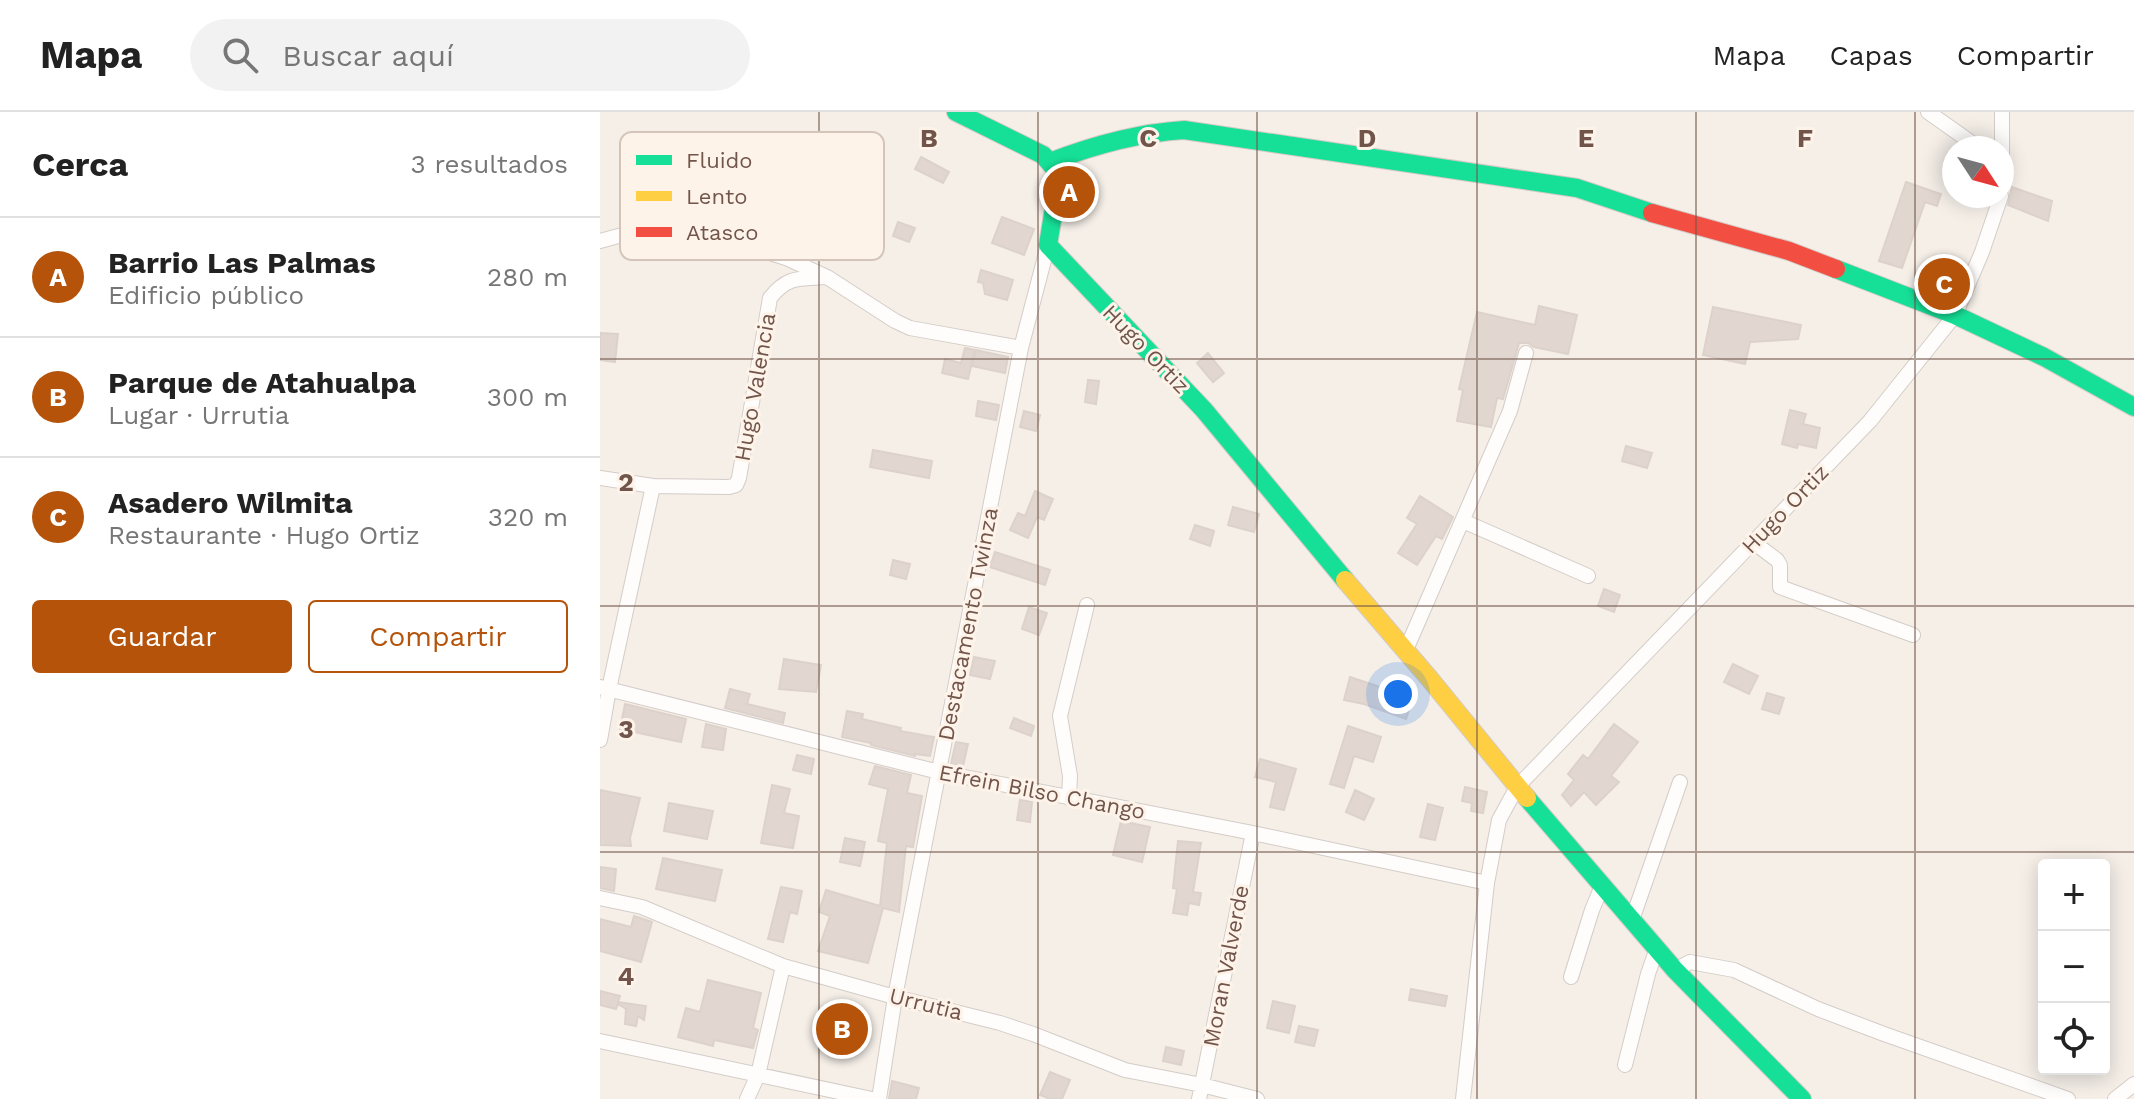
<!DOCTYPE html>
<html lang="es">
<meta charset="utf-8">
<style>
:root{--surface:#fff;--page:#f2f2f2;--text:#222;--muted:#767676;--line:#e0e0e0;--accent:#b45309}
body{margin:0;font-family:"Work Sans",sans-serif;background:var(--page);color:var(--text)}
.controls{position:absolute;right:24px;bottom:24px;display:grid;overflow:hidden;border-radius:8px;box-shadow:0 4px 20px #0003}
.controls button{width:72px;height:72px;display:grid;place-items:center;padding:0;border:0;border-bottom:2px solid var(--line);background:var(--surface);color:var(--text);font:40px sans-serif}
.compass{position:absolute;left:1342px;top:24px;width:72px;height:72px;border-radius:50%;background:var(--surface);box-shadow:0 4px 20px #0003;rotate:126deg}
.you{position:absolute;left:798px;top:582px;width:28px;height:28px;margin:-20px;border:6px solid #fff;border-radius:50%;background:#1a73e8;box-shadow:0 0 0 12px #1a73e833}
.badge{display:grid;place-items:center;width:52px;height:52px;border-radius:50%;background:var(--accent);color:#fff;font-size:26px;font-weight:700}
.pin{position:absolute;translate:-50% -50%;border:4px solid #fff;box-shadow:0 2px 8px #0006}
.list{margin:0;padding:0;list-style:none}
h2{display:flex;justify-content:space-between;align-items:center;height:104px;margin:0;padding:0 32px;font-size:34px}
h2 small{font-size:26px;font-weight:400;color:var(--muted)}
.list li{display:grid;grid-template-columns:52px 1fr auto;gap:24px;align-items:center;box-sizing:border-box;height:120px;padding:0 32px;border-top:2px solid var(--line)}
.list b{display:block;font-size:30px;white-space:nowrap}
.list p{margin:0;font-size:26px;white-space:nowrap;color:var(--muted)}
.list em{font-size:26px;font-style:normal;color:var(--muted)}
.actions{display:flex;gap:16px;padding:24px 32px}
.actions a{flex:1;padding:18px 0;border:2px solid var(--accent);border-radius:8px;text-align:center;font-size:28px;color:var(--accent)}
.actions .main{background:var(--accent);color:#fff}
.icon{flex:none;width:44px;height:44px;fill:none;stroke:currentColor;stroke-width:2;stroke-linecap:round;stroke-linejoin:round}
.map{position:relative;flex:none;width:1534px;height:987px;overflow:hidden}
header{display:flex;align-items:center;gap:48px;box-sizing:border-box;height:112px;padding:0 40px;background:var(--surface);border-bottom:2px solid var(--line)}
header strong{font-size:38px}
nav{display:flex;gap:44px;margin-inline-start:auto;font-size:28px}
.search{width:560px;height:72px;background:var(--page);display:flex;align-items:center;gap:20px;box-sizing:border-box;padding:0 28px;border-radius:44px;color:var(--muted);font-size:30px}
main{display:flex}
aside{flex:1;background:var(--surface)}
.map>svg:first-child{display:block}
</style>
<header>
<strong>Mapa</strong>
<div class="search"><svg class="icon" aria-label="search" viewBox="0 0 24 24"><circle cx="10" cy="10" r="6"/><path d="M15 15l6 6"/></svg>Buscar aquí</div>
<nav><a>Mapa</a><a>Capas</a><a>Compartir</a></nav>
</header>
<main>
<aside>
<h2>Cerca<small>3 resultados</small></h2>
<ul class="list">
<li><span class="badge">A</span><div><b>Barrio Las Palmas</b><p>Edificio público</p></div><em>280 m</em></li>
<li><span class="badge">B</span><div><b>Parque de Atahualpa</b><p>Lugar · Urrutia</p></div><em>300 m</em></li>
<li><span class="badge">C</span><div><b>Asadero Wilmita</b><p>Restaurante · Hugo Ortiz</p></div><em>320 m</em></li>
</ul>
<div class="actions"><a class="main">Guardar</a><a>Compartir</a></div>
</aside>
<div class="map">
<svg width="1534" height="987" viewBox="0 0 1534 987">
<rect width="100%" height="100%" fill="#f5efe8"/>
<path fill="#e1d7d0" stroke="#ddd2cb" stroke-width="2" d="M321,45L349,60L343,71L315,57Z
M1306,70L1341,82L1337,94L1325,90L1302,156L1279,149Z
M1412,75L1452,89L1448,109L1408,93Z
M402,105L434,117L424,143L392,131Z
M298,110L315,116L309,130L293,124Z
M1341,157L1354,163L1346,179L1334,173Z
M381,158L413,168L407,188L385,182L383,171L378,170Z
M939,194L977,203L968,242L934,235L928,231H919L903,287L897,286L891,315L857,309L863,278L859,277L877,200L935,213Z
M1113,195L1201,213L1198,227L1150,230L1145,252L1103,243Z
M0,221L18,222L15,250L0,248Z
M365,236L375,238L368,267L342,261L345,247L361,251Z
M376,238L408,245L405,261L372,254Z
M608,241L624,261L613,270L597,251Z
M488,268L499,269L496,292L485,290Z
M378,289L399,293L396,308L376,304Z
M1190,298L1206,302L1203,312L1220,316L1216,336L1198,332L1197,336L1182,332Z
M424,299L440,303L436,319L420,315Z
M1026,334L1052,341L1047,356L1022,349Z
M273,338L332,349L329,366L270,355Z
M435,379L453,387L444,408L437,405L428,426L410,418L418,401L425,404Z
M820,384L853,405L842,427L836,424L817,453L798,441L817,412L807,406Z
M633,395L659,402L654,420L628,413Z
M595,413L614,419L610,434L590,427Z
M395,440L450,458L445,473L390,455Z
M293,448L310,452L306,467L290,463Z
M1004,477L1020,483L1014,500L998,494Z
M429,495L447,501L439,523L422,517Z
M374,545L395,549L390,567L370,563Z
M184,547L221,553L216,580L179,577Z
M1133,552L1158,564L1149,582L1124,570Z
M750,565L813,586L806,607L764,592L744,588Z
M130,577L150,582L147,592L185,601L183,611L125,596Z
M1167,581L1184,586L1179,602L1162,597Z
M25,592L86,607L81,630L20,617Z
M247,599L263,602L262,607L301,616L300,619L334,625L330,644L315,642V644L271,633V631L242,625Z
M414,606L434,614L431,624L410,616Z
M106,612L126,617L123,638L102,635Z
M1014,612L1038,630L1011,664L1019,670L996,693L984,680L971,694L962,683L974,668L968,662L983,643L988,647Z
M748,614L781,625L773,650L754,644L744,676L730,672Z
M356,630L368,632L363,654L351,652Z
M197,643L214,647L211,662L193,658Z
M660,647L696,657L684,698L670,695L676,670L655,665Z
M275,654L311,663L307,681L322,684L313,735L306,734L299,800L283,796L268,851L218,839L230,804L219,800L226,778L280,794L287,731L278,729L288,677L269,672Z
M172,673L190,677L184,701L199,704L193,736L161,731Z
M865,675L887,680L883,701L871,699L872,691L862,689Z
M0,678L40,686L30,726L31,734L0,733Z
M755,678L774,687L764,708L746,700Z
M420,688L432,690L430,710L417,708Z
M69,691L113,699L107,727L64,719Z
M828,692L843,696L835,728L820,725Z
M521,709L550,715L542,750L513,743Z
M245,726L265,730L260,754L240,750Z
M578,729L601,731L593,780L601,781L599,793L589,791L587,803L573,801L577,777L573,776Z
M63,746L122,758L115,789L56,777Z
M0,755L16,757L14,779L0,776Z
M181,775L202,779L197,802L190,800L183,830L168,827Z
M34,804L52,810L41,850L0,839V807L31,815Z
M108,868L161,881L153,916L158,918L153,936L114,928L113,934L78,925L86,896L100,900Z
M811,877L847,884L845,894L809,888Z
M0,879L20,884L18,890L46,894L44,908L38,904L36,914L25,912L26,897L18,892L16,897L0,893Z
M673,889L695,894L689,921L667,916Z
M699,914L718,918L714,934L695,930Z
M566,935L584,939L581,953L563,949Z
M450,960L470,968L462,987H450L440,983Z
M292,969L319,976L316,987H289Z"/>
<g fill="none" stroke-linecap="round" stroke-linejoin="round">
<g stroke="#d4ccc7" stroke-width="16">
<path id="street" d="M1328,0L1379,36
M1402,74V0
M0,129L44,117L71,114L90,116L186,146L227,165L295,209L310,216L421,236
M0,366L53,374
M863,409L988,464
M1153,430L1177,448L1180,453V475L1313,523
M805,540L910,299L926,241
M0,575L339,660L653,721L887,771
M0,628L9,577L53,374L129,375L136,373L139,366L170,186C188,163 200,167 227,165
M469,686L470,664L460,604L487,493
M0,786L42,795L183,854L295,885L400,911L433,922L525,958L602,973L657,987
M1032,808L1080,670
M1075,858L1090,850L1134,858L1218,897L1284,922L1468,987
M971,865L992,798L1002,774
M0,929L272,987
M1025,953L1048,862L1057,836
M147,987L158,963L183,854
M279,987L295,885L421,236L448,133
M599,987L653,721
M863,987L887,771L899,708L917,675L1270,309L1355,203L1382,140L1401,84
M1515,987L1534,972"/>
</g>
<g stroke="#d4cac5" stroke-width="20">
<path id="fast" d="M356,0L443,43L456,58L459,66L448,133L604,298L745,468
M450,50C494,33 537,21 584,18L977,76L1052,101
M1236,157L1355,203L1444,245L1534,295
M927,686L1075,858L1202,987"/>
</g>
<g stroke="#d4cac5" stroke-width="20">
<path id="slow" d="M745,468L829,566L927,686"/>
</g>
<g stroke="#d4cac5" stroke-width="20">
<path id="jam" d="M1052,101L1189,139L1236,157"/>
</g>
<use href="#street" stroke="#fefdfc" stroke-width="14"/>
<use href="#fast" stroke="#16e098" stroke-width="18"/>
<use href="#slow" stroke="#ffcf43" stroke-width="18"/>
<use href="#jam" stroke="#f24e42" stroke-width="18"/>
</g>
<path fill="none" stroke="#71554b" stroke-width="2" stroke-opacity="0.55" d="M219,0V987M438,0V987M657,0V987M877,0V987M1096,0V987M1315,0V987M0,247H1534M0,494H1534M0,740H1534"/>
<g text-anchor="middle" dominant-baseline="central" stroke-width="6" stroke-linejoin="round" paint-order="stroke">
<g font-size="22" fill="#71554b" stroke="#fef3e9">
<text transform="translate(546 237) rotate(46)">Hugo Ortiz</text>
<text transform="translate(155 275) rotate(-80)">Hugo Valencia</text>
<text transform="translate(1185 397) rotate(-46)">Hugo Ortiz</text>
<text transform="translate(368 512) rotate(-79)">Destacamento Twinza</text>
<text transform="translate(442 680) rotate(11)">Efrein Bilso Chango</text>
<text transform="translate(626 854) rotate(-79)">Moran Valverde</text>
<text transform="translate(326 892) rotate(14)">Urrutia</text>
</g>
</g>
<rect x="20" y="20" width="264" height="128" rx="12" fill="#fef3e9" stroke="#d4c4ba" stroke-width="2"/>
<rect x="36" y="43" width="36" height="10" fill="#16e098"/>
<rect x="36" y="79" width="36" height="10" fill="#ffcf43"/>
<rect x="36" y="115" width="36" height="10" fill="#f24e42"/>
<g font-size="22" fill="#71554b">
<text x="86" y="56">Fluido</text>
<text x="86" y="92">Lento</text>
<text x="86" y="128">Atasco</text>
</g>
<g font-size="26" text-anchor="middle" font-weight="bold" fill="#71554b" stroke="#fef3e9" stroke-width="6" stroke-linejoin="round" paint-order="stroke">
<text x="329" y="35">B</text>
<text x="548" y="35">C</text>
<text x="767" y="35">D</text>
<text x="986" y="35">E</text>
<text x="1205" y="35">F</text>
<text x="26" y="379">2</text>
<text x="26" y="626">3</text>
<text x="26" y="873">4</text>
</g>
</svg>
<div class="controls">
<button>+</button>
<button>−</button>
<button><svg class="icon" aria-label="locate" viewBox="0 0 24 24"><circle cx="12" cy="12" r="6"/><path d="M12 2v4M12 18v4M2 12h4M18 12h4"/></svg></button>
</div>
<svg class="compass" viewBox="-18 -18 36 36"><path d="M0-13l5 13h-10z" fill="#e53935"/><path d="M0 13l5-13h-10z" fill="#767676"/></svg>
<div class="you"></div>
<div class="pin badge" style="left:469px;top:80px">A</div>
<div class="pin badge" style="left:242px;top:917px">B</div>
<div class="pin badge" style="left:1344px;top:172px">C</div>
</div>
</main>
